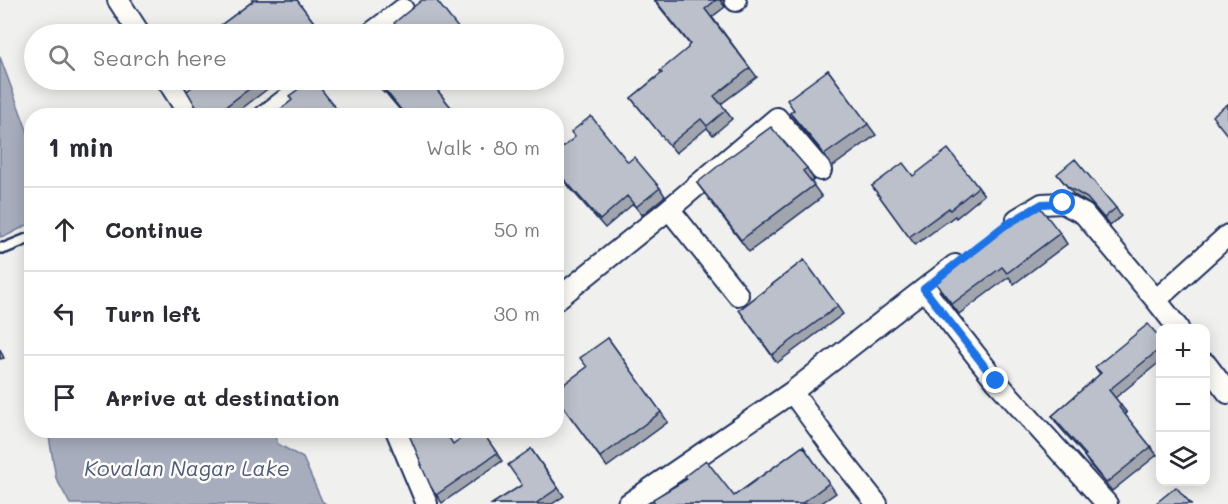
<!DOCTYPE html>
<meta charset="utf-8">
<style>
:root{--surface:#fff;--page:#f7f7f7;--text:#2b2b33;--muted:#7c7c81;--line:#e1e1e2}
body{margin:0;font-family:Mali,sans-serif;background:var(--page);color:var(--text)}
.controls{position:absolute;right:18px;bottom:18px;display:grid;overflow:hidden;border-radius:12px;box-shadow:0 3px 15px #0003}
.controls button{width:54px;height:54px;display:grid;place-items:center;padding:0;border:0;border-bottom:2px solid var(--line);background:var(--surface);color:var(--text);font:30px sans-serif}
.stop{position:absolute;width:18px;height:18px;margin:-14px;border:4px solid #1a73e8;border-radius:50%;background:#fff}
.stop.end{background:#1a73e8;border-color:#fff;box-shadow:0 2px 6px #0008}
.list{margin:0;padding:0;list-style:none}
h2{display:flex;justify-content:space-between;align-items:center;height:78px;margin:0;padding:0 24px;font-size:26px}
h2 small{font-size:20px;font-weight:400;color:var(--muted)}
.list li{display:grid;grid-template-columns:39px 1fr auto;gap:18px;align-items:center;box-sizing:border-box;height:84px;padding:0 24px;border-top:2px solid var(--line)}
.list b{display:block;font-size:22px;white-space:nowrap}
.list em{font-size:20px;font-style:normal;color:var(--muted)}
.icon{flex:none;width:33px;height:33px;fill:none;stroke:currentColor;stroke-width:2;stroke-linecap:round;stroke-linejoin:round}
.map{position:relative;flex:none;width:1228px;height:504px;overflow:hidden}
.search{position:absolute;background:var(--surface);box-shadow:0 3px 15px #0003;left:24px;top:24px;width:540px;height:66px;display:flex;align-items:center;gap:15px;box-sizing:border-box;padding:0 21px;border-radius:33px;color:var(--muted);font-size:22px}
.panel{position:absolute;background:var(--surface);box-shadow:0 3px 15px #0003;left:24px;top:108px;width:540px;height:330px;border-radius:24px}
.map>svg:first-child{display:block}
</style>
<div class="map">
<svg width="1228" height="504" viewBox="0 0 1228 504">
<rect width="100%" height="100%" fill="#f0f0ee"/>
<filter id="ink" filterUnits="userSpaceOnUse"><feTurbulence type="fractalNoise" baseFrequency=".0167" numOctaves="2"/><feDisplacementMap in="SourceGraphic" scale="12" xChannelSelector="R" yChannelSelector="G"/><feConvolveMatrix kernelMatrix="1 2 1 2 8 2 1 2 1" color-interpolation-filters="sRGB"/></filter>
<g filter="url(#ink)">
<path fill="#a7adbd" stroke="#6f7b97" stroke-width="1.5" d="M0,57L31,141V223L8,235L0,237Z
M48,431H273L278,444L303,458L322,501L326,504H70L56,478Z"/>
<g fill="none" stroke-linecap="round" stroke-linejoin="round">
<g stroke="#1b2f5e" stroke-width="14">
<path id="lane" d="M0,248H5L32,237"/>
</g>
<g stroke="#1b2f5e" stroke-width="24">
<path id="street" d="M118,0L140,34
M735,0L736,1
M370,34L403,9
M167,80L190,116
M264,116L311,80
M669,209L738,295
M1017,219L1042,204L1063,203L1084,214L1156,300L1178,328
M924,289L996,381L1107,504
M556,300L669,209L777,118L821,170
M1156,300L1228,235
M1206,364L1228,393
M792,392L955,265
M396,430L427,504
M628,504L792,392L832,447L877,504"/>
</g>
<use href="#lane" stroke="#fdfcf7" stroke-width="9"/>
<use href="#street" stroke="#fdfcf7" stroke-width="20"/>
</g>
<path fill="#a1a5ae" stroke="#1b2f5e" stroke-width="1.5" d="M252,0H297L323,34H209L253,1Z
M654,0H724L725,7L712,17L757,77L721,104L732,119L713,135L707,128L676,153L631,98L661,73L688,48L690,45Z
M459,29L463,34H385Z
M828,70L876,135L832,167L825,156L798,124L790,113L793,110Z
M201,80H277L278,81L232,116H203L195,105Z
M374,80H429L458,116H405L385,92L384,93Z
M556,153L628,162L660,188L665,196L642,215L633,204L605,228L556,172Z
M807,168L814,180L811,182L822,197L749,252L697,183Z
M1057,174L1116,208L1121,216L1110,226L1093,206L1074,195Z
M872,186L978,187L984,195L956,218L955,216L915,245Z
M1060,233L1067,244L1014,284L1009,277L959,314L934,281Z
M804,260L843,314L777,363L739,310Z
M608,338L668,422L607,467L556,397L587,367Z
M1161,339V361L1115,398L1127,413L1125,415L1157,455L1112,491L1090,465L1084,456H1085L1057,424L1052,416L1100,374L1095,367Z
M0,349L4,358L0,359Z
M481,430L502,461L442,503L431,487L453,444Z
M803,446L836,493L820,504H655L734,496Z
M531,449L564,496L552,504H492L522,485Z"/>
<path fill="#83868d" stroke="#1b2f5e" stroke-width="1.5" d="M720,0H724L725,7Z"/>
<path fill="#bbc0ca" stroke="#1b2f5e" stroke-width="1.5" d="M253,0H297L319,29L312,34H209L253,1Z
M422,0H436L459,29L452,34H385L397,26L394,23Z
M655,0H716L705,9L750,68L714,96L726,110L707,126L701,119L669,145L631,98L662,73L660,71L688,48V46L690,44Z
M828,70L868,124L824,155L822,151L790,113L794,110L787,100Z
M201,80H261L213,116H203L195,105L187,91Z
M311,80H314L342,116H272L292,100L289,96Z
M374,80H429L458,116H406L377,80L375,81Z
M1228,104V136L1212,116Z
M591,116L628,162L634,157L660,188L636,207L627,196L600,220L556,170V153L575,137L571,132Z
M771,127L807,168L803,171L814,185L741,240L697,183L728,158Z
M948,149L978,187L950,210L949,208L909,237L872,186L903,163L913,176Z
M1075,159L1116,208L1104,218L1087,198L1068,187L1057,174Z
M1039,206L1060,233L1007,273L1002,267L952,304L934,281L1004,226Z
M804,260L838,306L772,355L739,310Z
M1148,324L1161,339V348L1109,390L1121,405L1119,407L1151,447L1106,483L1084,456L1086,455L1052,416L1101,373L1095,367Z
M608,338L661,412L600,457L556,397V390L587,367L580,358Z
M407,430H444L453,444L472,430H481L497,453L436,495L431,487L421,465H422Z
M803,446L829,483L801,504H655L653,499L687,479L685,476L706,460L734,496Z
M531,449L558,488L535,504H492L522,485L508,465Z
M1176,487L1191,504H1155Z"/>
</g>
<g fill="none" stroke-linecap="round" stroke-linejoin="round" filter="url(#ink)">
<path stroke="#1a73e8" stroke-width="8" d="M996,381L924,289L1004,226L1042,204L1063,203"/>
</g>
<g text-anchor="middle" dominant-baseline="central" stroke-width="5" stroke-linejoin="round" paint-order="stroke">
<g font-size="21" font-style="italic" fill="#4c5b7f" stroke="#fdfcf7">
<text x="187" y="467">Kovalan Nagar Lake</text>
</g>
</g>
</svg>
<div class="controls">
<button>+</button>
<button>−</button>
<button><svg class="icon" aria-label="layers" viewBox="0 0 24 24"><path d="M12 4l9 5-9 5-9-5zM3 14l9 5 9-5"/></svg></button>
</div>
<div class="stop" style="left:1063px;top:203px"></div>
<div class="stop end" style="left:996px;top:381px"></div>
<div class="search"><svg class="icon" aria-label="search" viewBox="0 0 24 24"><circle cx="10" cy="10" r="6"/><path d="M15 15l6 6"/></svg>Search here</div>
<section class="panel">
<h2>1 min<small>Walk · 80 m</small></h2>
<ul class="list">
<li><svg class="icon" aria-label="ahead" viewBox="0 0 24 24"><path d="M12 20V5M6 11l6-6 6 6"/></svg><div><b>Continue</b></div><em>50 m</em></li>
<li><svg class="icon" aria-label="left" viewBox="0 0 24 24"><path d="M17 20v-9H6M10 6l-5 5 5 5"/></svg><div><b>Turn left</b></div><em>30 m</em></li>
<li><svg class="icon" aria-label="arrive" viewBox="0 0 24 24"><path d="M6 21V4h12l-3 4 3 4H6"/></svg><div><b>Arrive at destination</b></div></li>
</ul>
</section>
</div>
